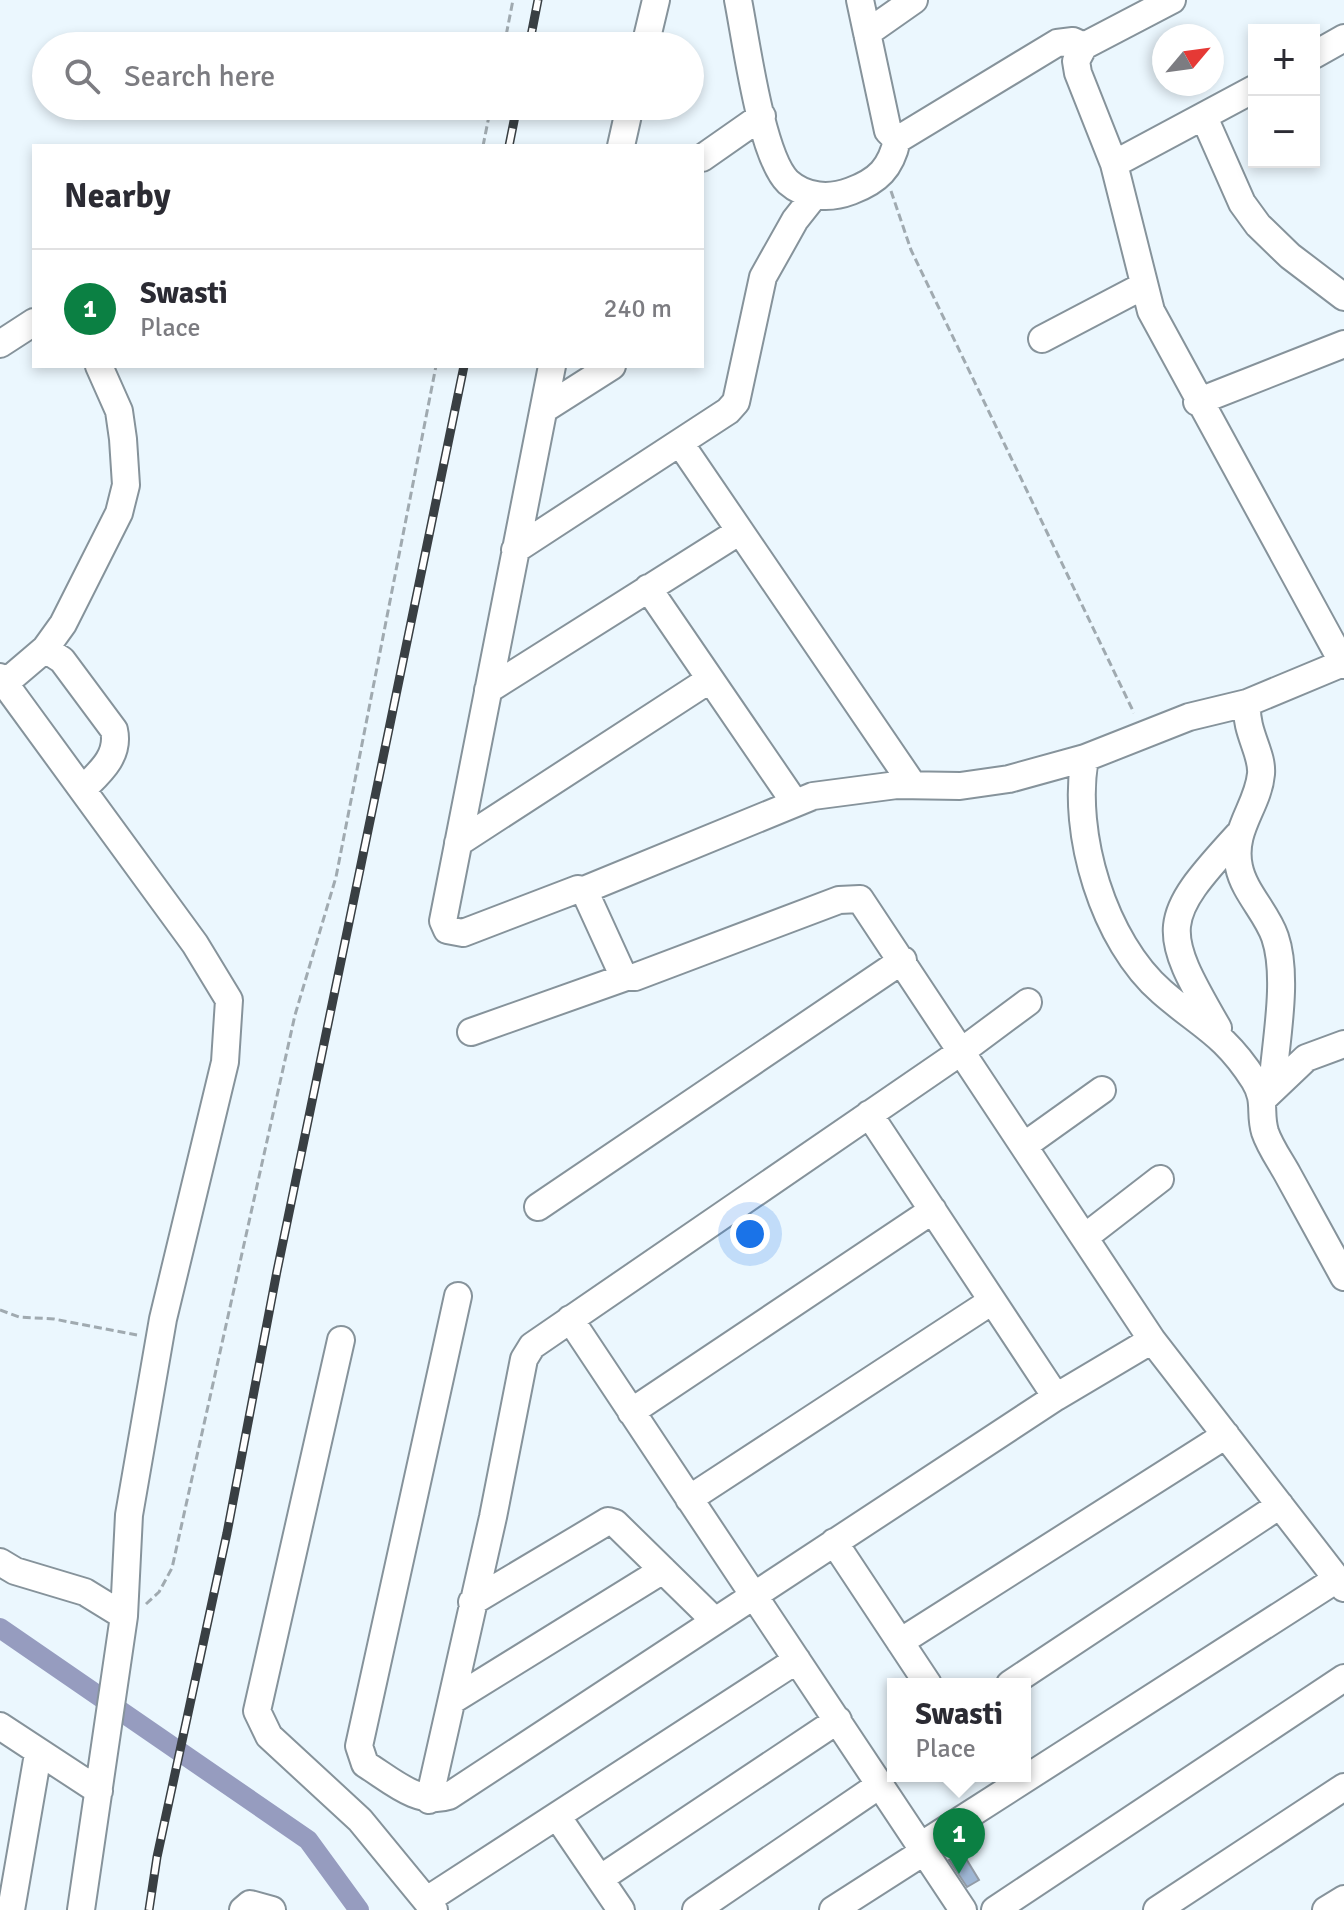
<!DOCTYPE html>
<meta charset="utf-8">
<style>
:root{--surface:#fff;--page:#f2f2f3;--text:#2b2b33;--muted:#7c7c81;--line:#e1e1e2;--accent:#0b8043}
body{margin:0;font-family:Signika,sans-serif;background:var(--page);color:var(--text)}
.controls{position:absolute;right:24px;top:24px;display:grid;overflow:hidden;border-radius:0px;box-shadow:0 4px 12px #0003}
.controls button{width:72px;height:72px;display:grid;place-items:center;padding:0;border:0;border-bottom:2px solid var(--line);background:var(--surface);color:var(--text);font:40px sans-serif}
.compass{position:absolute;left:1152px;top:24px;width:72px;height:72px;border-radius:50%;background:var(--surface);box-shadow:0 4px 12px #0003;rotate:61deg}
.you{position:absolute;left:750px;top:1234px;width:28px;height:28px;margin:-20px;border:6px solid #fff;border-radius:50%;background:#1a73e8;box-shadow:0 0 0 12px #1a73e833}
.badge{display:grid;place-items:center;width:52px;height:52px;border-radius:50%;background:var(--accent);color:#fff;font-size:26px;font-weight:700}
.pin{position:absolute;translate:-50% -66px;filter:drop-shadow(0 2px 4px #0008)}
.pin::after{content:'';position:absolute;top:42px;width:28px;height:24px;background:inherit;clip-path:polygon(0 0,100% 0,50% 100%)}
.popup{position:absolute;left:887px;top:1678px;width:144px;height:104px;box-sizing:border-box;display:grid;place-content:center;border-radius:0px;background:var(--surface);filter:drop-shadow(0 2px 6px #0005);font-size:26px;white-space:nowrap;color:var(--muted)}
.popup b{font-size:30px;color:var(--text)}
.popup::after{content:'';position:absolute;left:50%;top:100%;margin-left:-16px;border:16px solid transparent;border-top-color:var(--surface)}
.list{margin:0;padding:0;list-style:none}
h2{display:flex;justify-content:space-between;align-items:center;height:104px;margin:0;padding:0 32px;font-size:34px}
h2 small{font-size:26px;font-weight:400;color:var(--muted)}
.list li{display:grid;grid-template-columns:52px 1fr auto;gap:24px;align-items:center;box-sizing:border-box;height:120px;padding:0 32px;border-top:2px solid var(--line)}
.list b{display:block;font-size:30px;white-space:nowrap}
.list p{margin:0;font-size:26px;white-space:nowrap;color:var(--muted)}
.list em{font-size:26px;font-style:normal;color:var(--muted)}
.icon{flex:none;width:44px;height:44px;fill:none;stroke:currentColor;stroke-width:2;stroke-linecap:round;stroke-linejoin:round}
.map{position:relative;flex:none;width:1344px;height:1910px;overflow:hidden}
.search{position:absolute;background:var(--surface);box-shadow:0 4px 12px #0003;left:32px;top:32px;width:672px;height:88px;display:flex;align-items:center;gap:20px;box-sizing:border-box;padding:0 28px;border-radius:44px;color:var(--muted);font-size:30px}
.panel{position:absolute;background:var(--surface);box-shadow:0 4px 12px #0003;left:32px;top:144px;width:672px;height:224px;border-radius:0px}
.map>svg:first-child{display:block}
</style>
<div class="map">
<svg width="1344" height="1910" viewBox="0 0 1344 1910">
<rect width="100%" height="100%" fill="#ebf7fe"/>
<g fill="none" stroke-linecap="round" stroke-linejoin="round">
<path stroke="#969cbf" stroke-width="20" d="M0,1628L308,1840L359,1910"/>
</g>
<path fill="#9fb7d5" stroke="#929ba6" stroke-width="2" d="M962,1852L979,1880L967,1887L949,1860Z"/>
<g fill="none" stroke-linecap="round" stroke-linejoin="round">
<g stroke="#86939b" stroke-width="30">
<path id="minor" d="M738,0C746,40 761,156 788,182C806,198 830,199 851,191C878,181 891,168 897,140
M860,0L888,131L897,140L1057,43L1073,41L1084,46
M1172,0L1084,46L1076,61L1078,73L1114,164L1151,311L1344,665
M867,33L914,0
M645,46L656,0
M1314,55L1344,38
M1204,117L1242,203L1258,225L1290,256L1344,297
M621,146L630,106
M702,158L762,116
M1114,164L1254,89
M1042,339L1143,286
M0,344L34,322
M552,366L443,921L447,930L463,933L578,889L584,890L621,971L626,977H635L839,900L860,899L1152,1340L1344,1588
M1197,402L1344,344
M546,408L612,366
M680,443L913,785
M515,550L728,411L736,402L763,277L795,220L814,196
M648,588L795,803
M45,649L62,660L114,730C120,756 99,773 83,789
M0,677L195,944L229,1000L225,1062L163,1319L129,1515L124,1616L81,1910
M5,683L45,649L63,624L119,513L126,485L123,439L119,411L99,366
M488,690L740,531
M1247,703C1245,733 1263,753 1261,774C1258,807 1231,830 1239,867C1244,892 1267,913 1275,937C1289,978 1275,1045 1272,1089
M1085,758C1071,833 1104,942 1162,992C1201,1026 1224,1033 1254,1080C1267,1101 1259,1112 1265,1132C1270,1147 1281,1162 1288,1175C1307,1209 1325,1243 1344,1277
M458,843L709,680
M584,890L813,796L897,785L960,786L1009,779L1085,758L1189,717L1247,703L1343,663
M1218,1028C1160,928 1160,920 1238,835
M471,1032L626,977
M1266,1096L1306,1058L1344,1044
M869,1114L1056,1397
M1025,1145L1102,1090
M538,1207L903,960
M1085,1237L1160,1179
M458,1296L359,1746L365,1764C391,1780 418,1806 449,1796L1056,1397L1152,1340
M570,1319L963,1910
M341,1340L257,1711L269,1736L360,1820L434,1910
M631,1412L933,1210
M689,1499L992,1301
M834,1542L928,1684
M0,1562L15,1571L85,1592L124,1616
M472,1602L608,1521L615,1523L714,1620
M900,1642L1226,1435
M1010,1684L1280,1505
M453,1700L663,1570
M0,1726L99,1791
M429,1800L493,1517L524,1359L532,1346L962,1051L1028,1002
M557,1816L621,1910
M922,1845L1337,1579
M601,1878L838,1720
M427,1900L797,1660
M11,1910L38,1754
M243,1910L250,1904L272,1910
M696,1910L881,1784
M833,1910L925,1851
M995,1910L1344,1678
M1157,1910L1344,1787
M1326,1910L1344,1899"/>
</g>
<path stroke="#a0aab0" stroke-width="3" stroke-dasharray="8 4" stroke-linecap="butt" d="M504,46L513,0
M483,146L491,106
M891,191L911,250L1134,713
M0,1310L19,1317L54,1319L137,1335
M146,1604L159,1592L172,1568L295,1015L336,877L436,366"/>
<use href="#minor" stroke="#fff" stroke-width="26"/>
<g stroke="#393f43" stroke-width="9">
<path id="rail" d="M529,46L538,0
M509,146L517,106
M149,1910L157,1857L227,1533L277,1271L464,366"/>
</g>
<use href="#rail" stroke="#fff" stroke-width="6" stroke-dasharray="18" stroke-linecap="butt"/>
</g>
</svg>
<div class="controls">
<button>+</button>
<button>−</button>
</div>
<svg class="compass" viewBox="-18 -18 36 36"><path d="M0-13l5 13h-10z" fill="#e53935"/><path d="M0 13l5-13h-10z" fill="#7c7c81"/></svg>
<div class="you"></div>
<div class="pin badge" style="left:959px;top:1874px">1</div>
<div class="popup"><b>Swasti</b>Place</div>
<div class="search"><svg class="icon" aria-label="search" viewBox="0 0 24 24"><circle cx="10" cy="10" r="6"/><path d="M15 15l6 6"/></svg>Search here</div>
<section class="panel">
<h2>Nearby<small></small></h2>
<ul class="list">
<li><span class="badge">1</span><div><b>Swasti</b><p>Place</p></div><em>240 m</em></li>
</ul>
</section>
</div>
